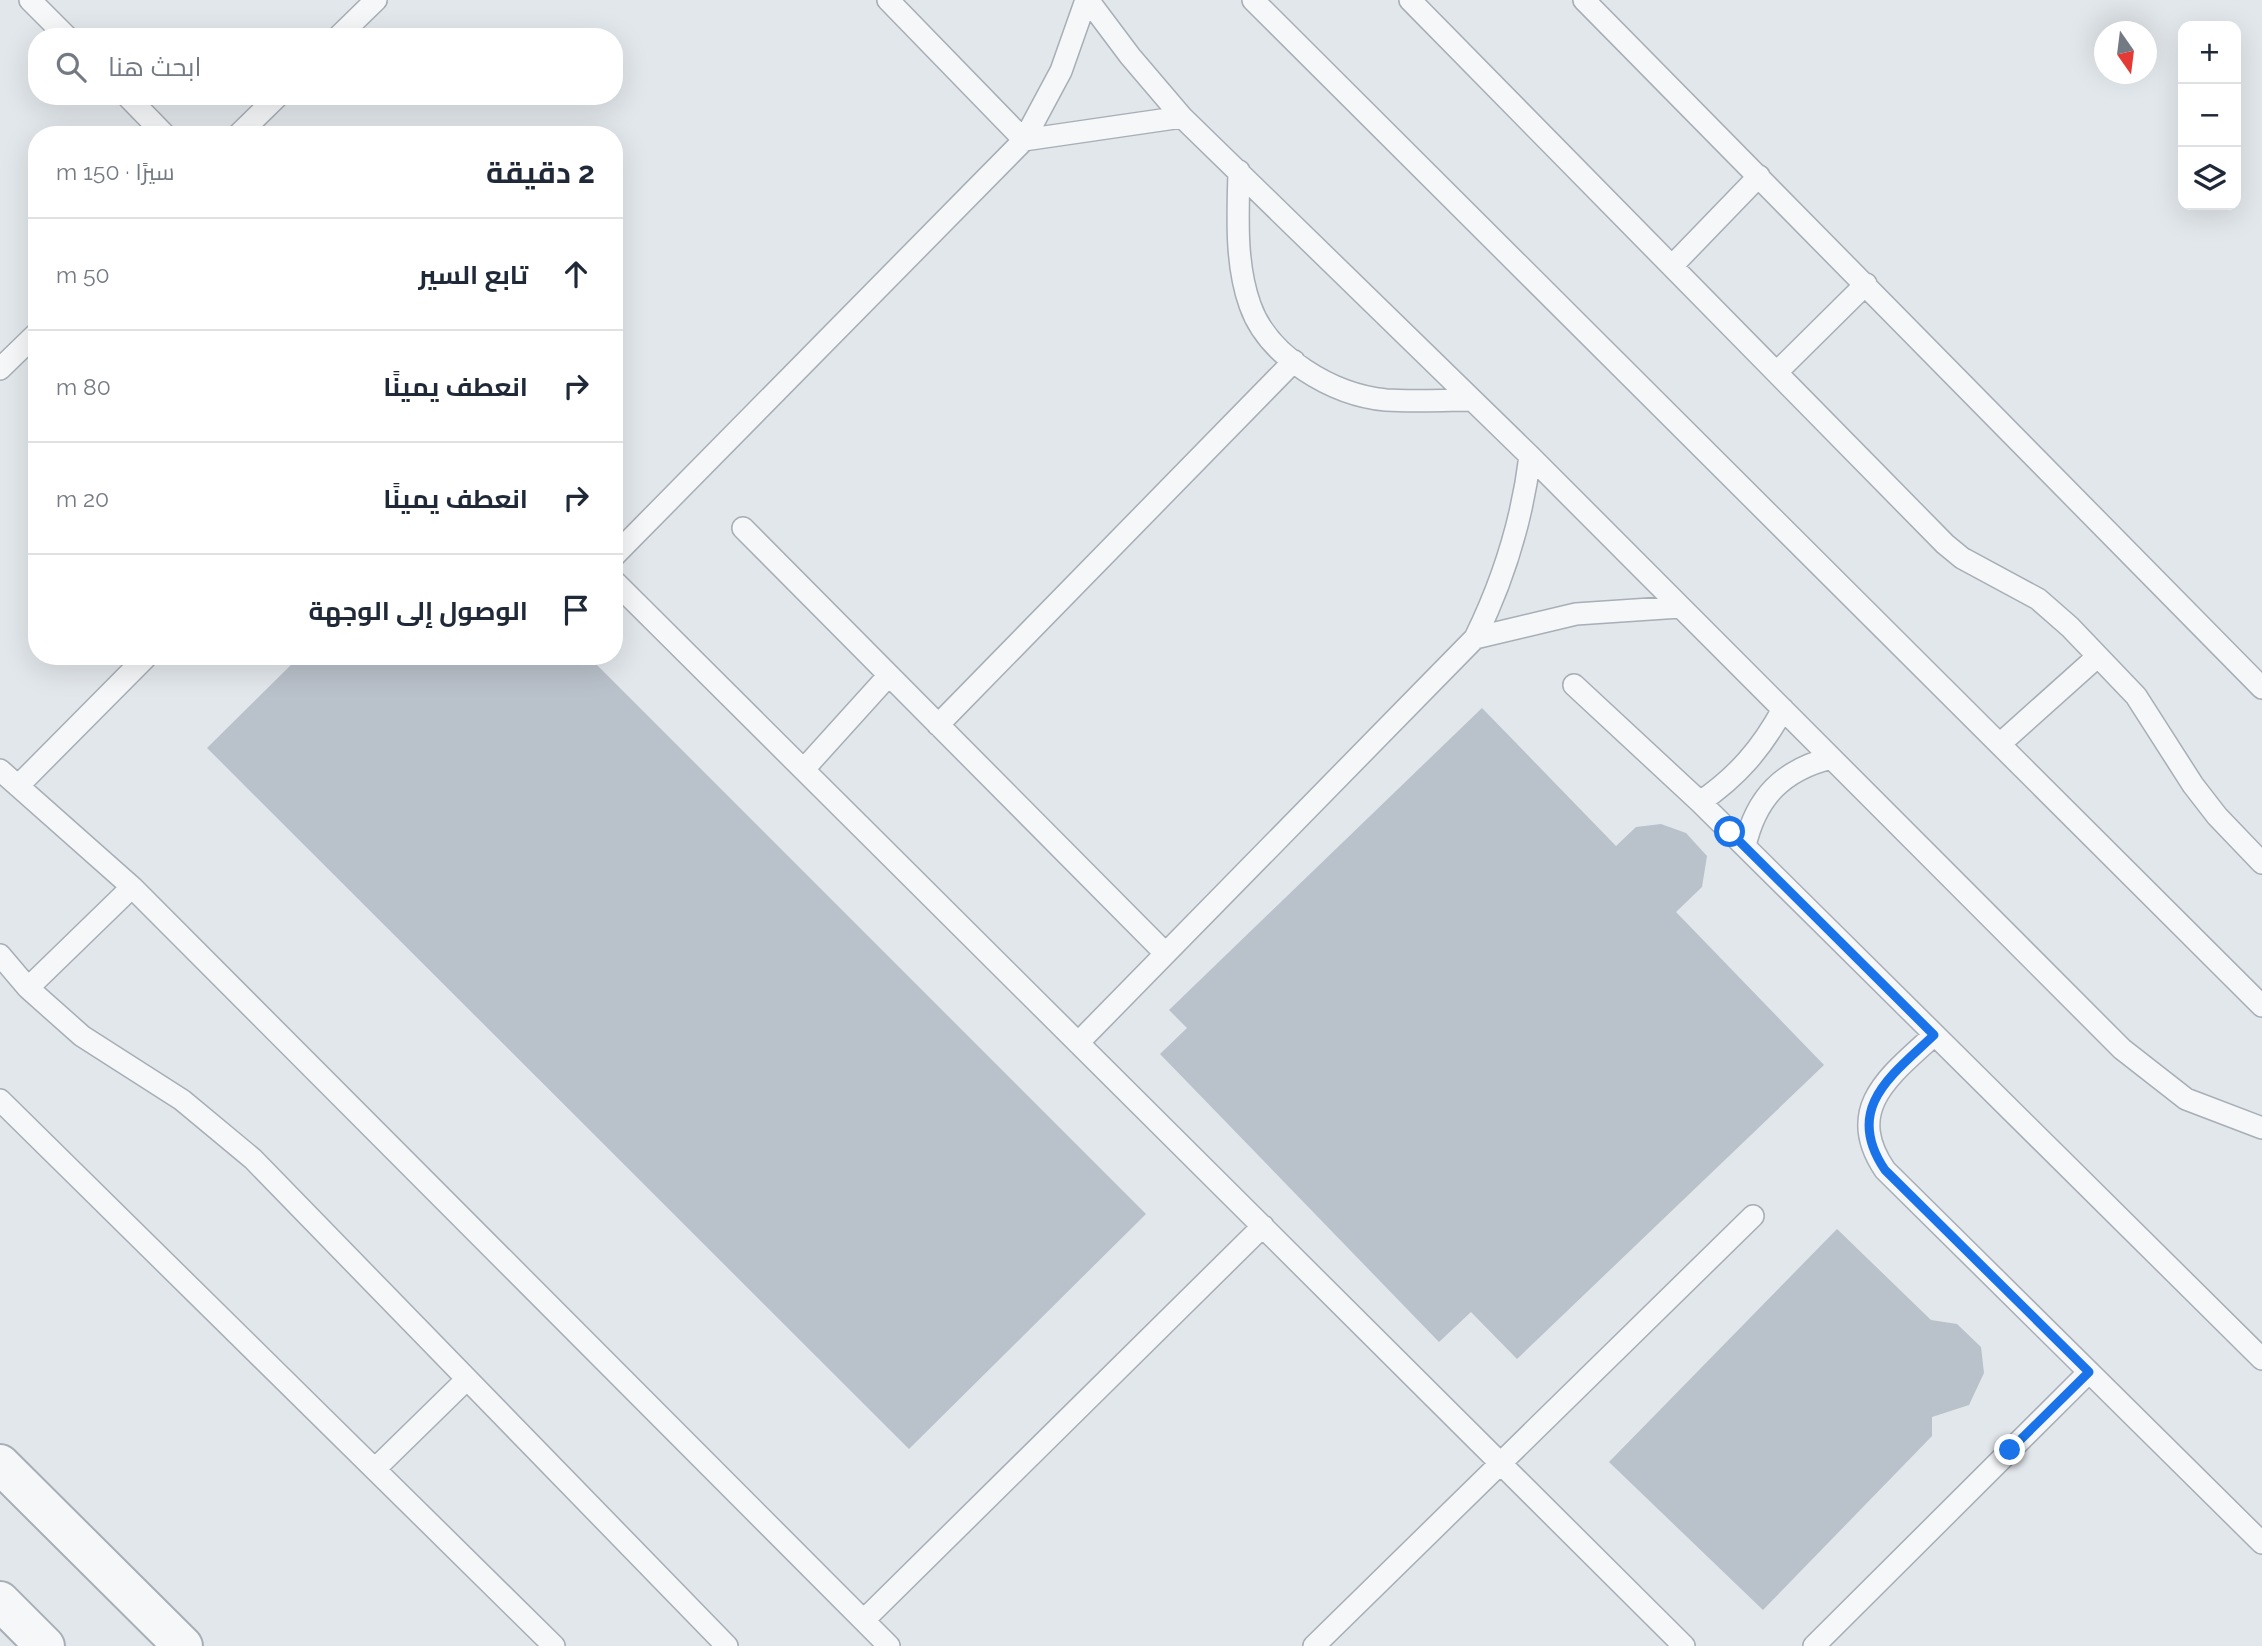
<!DOCTYPE html>
<html lang="ar">
<meta charset="utf-8">
<style>
:root{--surface:#fff;--page:#f2f2f3;--text:#1f2937;--muted:#747a83;--line:#e0e1e3}
body{margin:0;font-family:Raleway,Cairo,sans-serif;background:var(--page);color:var(--text);direction:rtl}
.controls{position:absolute;right:21px;top:21px;display:grid;overflow:hidden;border-radius:14px;box-shadow:0 7px 28px #0002}
.controls button{width:63px;height:63px;display:grid;place-items:center;padding:0;border:0;border-bottom:2px solid var(--line);background:var(--surface);color:var(--text);font:35px sans-serif}
.compass{position:absolute;left:2094px;top:21px;width:63px;height:63px;border-radius:50%;background:var(--surface);box-shadow:0 7px 28px #0002;rotate:166deg}
.stop{position:absolute;width:21px;height:21px;margin:-16px;border:5px solid #1a73e8;border-radius:50%;background:#fff}
.stop.end{background:#1a73e8;border-color:#fff;box-shadow:0 2px 7px #0008}
.list{margin:0;padding:0;list-style:none}
h2{display:flex;justify-content:space-between;align-items:center;height:91px;margin:0;padding:0 28px;font-size:30px}
h2 small{font-size:23px;font-weight:400;color:var(--muted)}
.list li{display:grid;grid-template-columns:46px 1fr auto;gap:21px;align-items:center;box-sizing:border-box;height:112px;padding:0 28px;border-top:2px solid var(--line)}
.list b{display:block;font-size:26px;white-space:nowrap}
.list em{font-size:23px;font-style:normal;color:var(--muted)}
.icon{flex:none;width:38px;height:38px;fill:none;stroke:currentColor;stroke-width:2;stroke-linecap:round;stroke-linejoin:round}
.map{position:relative;flex:none;width:2262px;height:1646px;overflow:hidden;direction:ltr}
.search{position:absolute;background:var(--surface);box-shadow:0 7px 28px #0002;left:28px;top:28px;width:595px;height:77px;display:flex;align-items:center;gap:18px;box-sizing:border-box;padding:0 24px;border-radius:28px;color:var(--muted);font-size:26px}
.panel{position:absolute;background:var(--surface);box-shadow:0 7px 28px #0002;left:28px;top:126px;width:595px;height:539px;border-radius:28px;direction:rtl}
.map>svg:first-child{display:block}
</style>
<div class="map">
<svg width="2262" height="1646" viewBox="0 0 2262 1646">
<rect width="100%" height="100%" fill="#e2e7eb"/>
<path fill="#b9c1ca" d="M300,656H588L1146,1214L909,1449L207,748Z
M1482,708L1616,846L1636,827L1661,824L1686,833L1707,856L1702,887L1676,912L1824,1065L1517,1359L1471,1312L1439,1342L1160,1054L1187,1028L1169,1010Z
M1837,1229L1931,1320L1957,1324L1981,1347L1984,1373L1969,1405L1932,1417V1436L1763,1610L1609,1462Z"/>
<g fill="none" stroke-linecap="round" stroke-linejoin="round">
<g stroke="#a7aeb6" stroke-width="24">
<path id="service" d="M30,0L67,37
M888,0L1024,140
M1088,0L1130,56L1182,117L1530,456L2122,1049L2186,1099L2262,1128
M1253,0L2262,1006
M1410,0L1945,544L1962,558L2038,599L2070,627L2136,696L2193,785L2217,816L2262,863
M1584,0L2262,688
M338,37L376,0
M127,96L165,135
M238,135L278,96
M1024,140L1182,117
M1239,171C1238,215 1235,263 1250,305C1268,357 1333,395 1386,400C1414,402 1443,400 1472,400
M1673,265L1759,176
M0,369L37,333
M1778,371L1866,284
M743,528L1164,952
M614,556L1024,140L1061,71L1086,0
M614,581L1684,1646
M1475,638L1576,614L1680,607
M1574,685L1700,802L2262,1359
M938,725L1294,361
M2001,743L2097,657
M804,769L889,675
M0,770L132,887L889,1646
M18,786L147,656
M1700,802C1737,777 1762,748 1783,709
M1745,846C1756,797 1783,770 1831,758
M0,955L28,988L82,1036L182,1100L253,1159L727,1646
M28,988L132,887
M1934,1035C1891,1075 1843,1108 1885,1170L2262,1543
M1078,1043L1475,638C1504,579 1522,522 1530,456
M0,1100L554,1646
M376,1468L467,1379
M864,1620L1263,1226
M1314,1646L1753,1216
M1814,1646L2089,1372"/>
</g>
<g stroke="#a7aeb6" stroke-width="42">
<path id="tertiary" d="M0,1464L183,1646
M0,1601L45,1646"/>
</g>
<use href="#service" stroke="#f5f7f9" stroke-width="21"/>
<use href="#tertiary" stroke="#f5f7f9" stroke-width="38"/>
</g>
<g fill="none" stroke-linecap="round" stroke-linejoin="round">
<path stroke="#1a73e8" stroke-width="9" d="M1730,832L1934,1035C1892,1075 1843,1108 1885,1170L2089,1372L2010,1450"/>
</g>
</svg>
<div class="controls">
<button>+</button>
<button>−</button>
<button><svg class="icon" aria-label="layers" viewBox="0 0 24 24"><path d="M12 4l9 5-9 5-9-5zM3 14l9 5 9-5"/></svg></button>
</div>
<svg class="compass" viewBox="-18 -18 36 36"><path d="M0-13l5 13h-10z" fill="#e53935"/><path d="M0 13l5-13h-10z" fill="#747a83"/></svg>
<div class="stop" style="left:1730px;top:832px"></div>
<div class="stop end" style="left:2010px;top:1450px"></div>
<div class="search"><svg class="icon" aria-label="search" viewBox="0 0 24 24"><circle cx="10" cy="10" r="6"/><path d="M15 15l6 6"/></svg>ابحث هنا</div>
<section class="panel">
<h2>2 دقيقة<small>سيرًا · 150 m</small></h2>
<ul class="list">
<li><svg class="icon" aria-label="ahead" viewBox="0 0 24 24"><path d="M12 20V5M6 11l6-6 6 6"/></svg><div><b>تابع السير</b></div><em>50 m</em></li>
<li><svg class="icon" aria-label="right" viewBox="0 0 24 24"><path d="M7 20v-9h11M14 6l5 5-5 5"/></svg><div><b>انعطف يمينًا</b></div><em>80 m</em></li>
<li><svg class="icon" aria-label="right" viewBox="0 0 24 24"><path d="M7 20v-9h11M14 6l5 5-5 5"/></svg><div><b>انعطف يمينًا</b></div><em>20 m</em></li>
<li><svg class="icon" aria-label="arrive" viewBox="0 0 24 24"><path d="M6 21V4h12l-3 4 3 4H6"/></svg><div><b>الوصول إلى الوجهة</b></div></li>
</ul>
</section>
</div>
